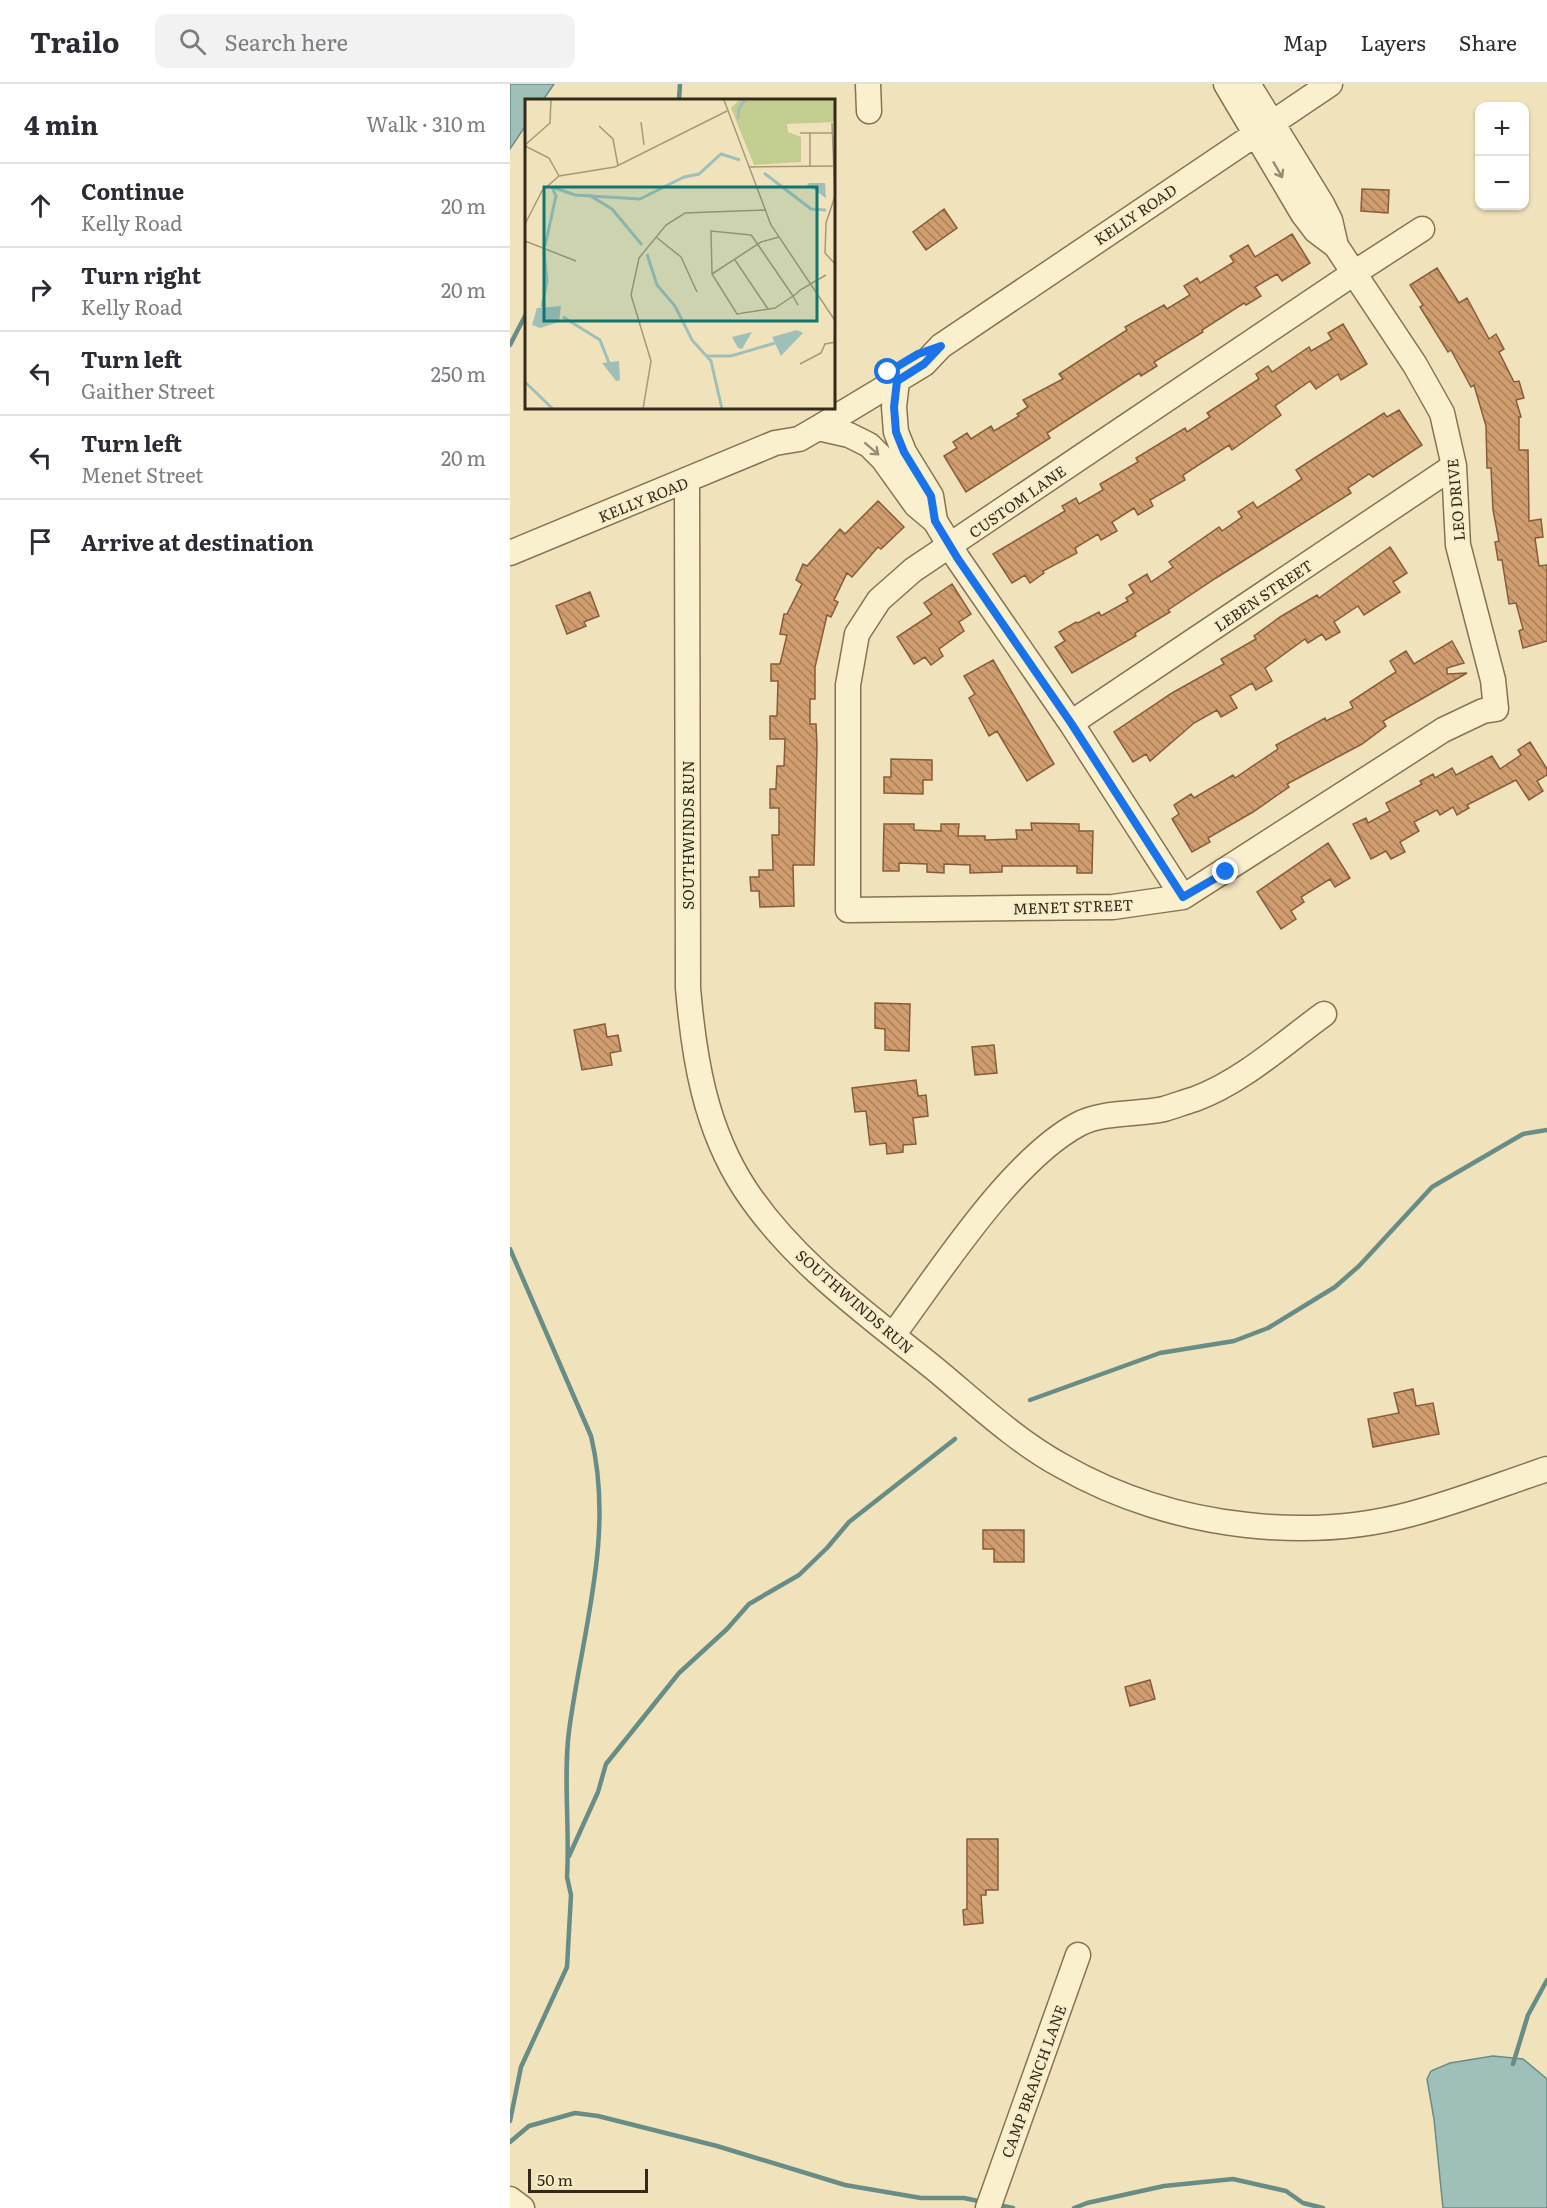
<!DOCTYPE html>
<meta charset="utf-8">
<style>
:root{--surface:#fff;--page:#f2f2f3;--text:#2b2b33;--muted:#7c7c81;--line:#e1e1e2}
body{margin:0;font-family:Literata,serif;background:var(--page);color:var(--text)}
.controls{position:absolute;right:18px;top:18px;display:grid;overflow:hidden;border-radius:12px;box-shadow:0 2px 4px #0004}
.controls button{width:54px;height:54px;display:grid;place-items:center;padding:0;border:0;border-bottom:2px solid var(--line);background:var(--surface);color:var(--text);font:30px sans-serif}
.scale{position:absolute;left:18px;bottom:15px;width:120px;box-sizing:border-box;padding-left:6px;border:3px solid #35291a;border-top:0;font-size:16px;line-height:21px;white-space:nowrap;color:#35291a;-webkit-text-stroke:4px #f7edca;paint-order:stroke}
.stop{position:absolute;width:18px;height:18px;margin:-14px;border:4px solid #1a73e8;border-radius:50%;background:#fff}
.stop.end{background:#1a73e8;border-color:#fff;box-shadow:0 2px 6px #0008}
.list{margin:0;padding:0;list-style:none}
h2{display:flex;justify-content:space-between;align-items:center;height:78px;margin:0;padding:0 24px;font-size:26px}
h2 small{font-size:20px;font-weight:400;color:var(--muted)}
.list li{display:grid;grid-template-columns:39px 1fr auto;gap:18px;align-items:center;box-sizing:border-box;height:84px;padding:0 24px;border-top:2px solid var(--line)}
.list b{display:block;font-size:22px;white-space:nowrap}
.list p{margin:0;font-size:20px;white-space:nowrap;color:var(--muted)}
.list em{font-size:20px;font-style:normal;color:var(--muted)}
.icon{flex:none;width:33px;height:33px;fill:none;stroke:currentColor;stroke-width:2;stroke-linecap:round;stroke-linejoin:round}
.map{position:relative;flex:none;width:1037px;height:2124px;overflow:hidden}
header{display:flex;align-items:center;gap:36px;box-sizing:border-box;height:84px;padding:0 30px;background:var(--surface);border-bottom:2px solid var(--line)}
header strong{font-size:28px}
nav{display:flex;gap:33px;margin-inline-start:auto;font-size:21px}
.search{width:420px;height:54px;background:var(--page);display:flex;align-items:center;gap:15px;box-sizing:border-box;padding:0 21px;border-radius:12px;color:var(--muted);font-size:22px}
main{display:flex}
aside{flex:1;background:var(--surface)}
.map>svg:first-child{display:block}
</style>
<header>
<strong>Trailo</strong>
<div class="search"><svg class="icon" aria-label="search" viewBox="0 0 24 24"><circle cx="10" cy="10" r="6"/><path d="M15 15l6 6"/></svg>Search here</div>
<nav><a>Map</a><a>Layers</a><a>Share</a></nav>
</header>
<main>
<aside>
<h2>4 min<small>Walk · 310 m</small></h2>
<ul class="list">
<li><svg class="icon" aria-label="ahead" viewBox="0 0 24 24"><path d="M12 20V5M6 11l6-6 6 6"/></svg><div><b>Continue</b><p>Kelly Road</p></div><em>20 m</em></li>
<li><svg class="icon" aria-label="right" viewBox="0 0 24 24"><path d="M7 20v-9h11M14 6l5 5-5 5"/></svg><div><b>Turn right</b><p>Kelly Road</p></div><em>20 m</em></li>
<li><svg class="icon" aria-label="left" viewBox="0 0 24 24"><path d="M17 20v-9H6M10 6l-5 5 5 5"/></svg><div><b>Turn left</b><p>Gaither Street</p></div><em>250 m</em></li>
<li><svg class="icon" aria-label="left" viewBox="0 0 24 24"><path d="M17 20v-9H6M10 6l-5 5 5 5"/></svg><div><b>Turn left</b><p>Menet Street</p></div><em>20 m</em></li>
<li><svg class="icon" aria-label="arrive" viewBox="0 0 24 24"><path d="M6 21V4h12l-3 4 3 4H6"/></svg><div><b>Arrive at destination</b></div></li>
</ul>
</aside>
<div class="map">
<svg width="1037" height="2124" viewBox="0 0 1037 2124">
<defs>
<pattern id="building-back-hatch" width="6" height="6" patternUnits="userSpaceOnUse" patternTransform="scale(1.5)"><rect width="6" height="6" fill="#d09d6e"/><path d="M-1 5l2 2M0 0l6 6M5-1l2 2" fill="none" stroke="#aa805a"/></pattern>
</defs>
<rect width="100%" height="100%" fill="#f0e3bb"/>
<path fill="#9fc0b8" stroke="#678d86" stroke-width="1.5" d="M0,0H44L33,16H16V41L0,65Z
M983,1972L1013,1975L1037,1995V2124H933L924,2035L917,1995L921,1987L940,1979Z"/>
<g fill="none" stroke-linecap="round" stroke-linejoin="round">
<path stroke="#678d86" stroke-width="4.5" d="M169,16L170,0
M0,261L16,230
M0,1165L81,1352C105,1451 72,1548 59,1647C53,1694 60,1745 57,1793L61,1811L57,1883L11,1983L0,2037
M520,1316L650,1269L724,1257L758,1244L825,1203L849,1182L922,1103L1013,1050L1037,1046
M59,1772L88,1708L96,1680L169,1589L217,1545L239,1520L289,1491L317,1464L339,1438L445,1355
M1003,1980L1018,1931L1037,1896
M0,2058L19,2042L65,2029L88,2032L207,2062L335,2101L411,2114H454L473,2118
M488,2121L503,2124
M564,2124L577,2119L654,2102L723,2095L776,2107L793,2119L813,2124"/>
</g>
<path fill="url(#building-back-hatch)" stroke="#875d39" stroke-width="1.5" d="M852,105L879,106L878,129L851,127Z
M434,125L447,144L416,166L403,148Z
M782,150L800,179L772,197L767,190L745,203L751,212L736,221L734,219L692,246L693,248L644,278L647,282L631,292L629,289L537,349L540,354L456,408L434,372L447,364L443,358L457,349L461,355L481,342L484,347L509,332L507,330L518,323L513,316L553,295L549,290L617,246L615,243L654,221L657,225L680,211L674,202L687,194L690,199L724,178L720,172L738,161L745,173Z
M927,184L949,219L957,214L979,255L986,250L994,265L989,268L1004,298L1009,297L1014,314L1006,316L1011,333H1009V366H1018L1019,437L1031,435L1033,453L1025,454L1029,482L1037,481V557L1013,564L1009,547L1013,545L1006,519L999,520L992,476H988L985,458L989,457L983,426L981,384H977L976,342L964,301L961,303L941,266L938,268L910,223L913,221L900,201Z
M833,240L857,280L831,296L828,290L806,305L800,297L765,322L771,331L722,366L719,361L673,391L675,396L640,416L643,422L628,431L624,424L602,438L607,447L591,456L588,450L565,464L567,469L533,487L534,489L520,499L515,491L502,499L483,470L555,427L552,422L566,414L569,420L593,406L590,400L628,378L626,374L675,344L677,348L700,333L697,329L749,295L746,290L758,282L762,288L799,263L801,267L822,255L818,249Z
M889,326L912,361L863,393L859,390L838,404L841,409L706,494L658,526L660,528L625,549L626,552L562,589L545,563L555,557L549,548L566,538L568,539L589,528L591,532L618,517L616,514L624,509L619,501L637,490L641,498L663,483L659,478L709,443L712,447L732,433L728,428L743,418L747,424L792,395L786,386L874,329L877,333Z
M368,417L394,443L371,465L368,463L342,493L337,489L324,516L328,518L321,533L317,531L305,583V615H300V640H306L307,662L304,781H283L284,822L250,823L249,807H241L240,793H249V786H263L262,751H269V724H260V705H266L267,682H274L275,655H260V632H267L268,597H261V580H270L277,551L270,550L274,530H277L292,500L286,496L293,480L297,482L330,445L335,450Z
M880,463L897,489L883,498L890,508L854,531L848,522L824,538L830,548L816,556L812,550L798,559L795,555L755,584L762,597L746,606L742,599L720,612L727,624L711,633L707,626L684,639L640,677L636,670L623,678L604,648L662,609L714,580L711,575L746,555L744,552L770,533L807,511L809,514Z
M442,500L461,530L449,538L454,547L429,565L433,572L421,581L415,573L404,580L387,553L422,530L414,519Z
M80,508L89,532L74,538L76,542L57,550L46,522Z
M942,557L954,579L937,584V590L957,589L873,637L876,642L852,660L777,700L779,703L743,728L698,754L700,758L682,768L662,735L669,730L664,721L681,710L684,714L723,691L725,694L768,665L766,661L815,634L816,637L843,624L840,618L886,588L880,577L896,567L904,580Z
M483,576L544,680L517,697L487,647L479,652L459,614L465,610L454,592Z
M1020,658L1037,685V691L1027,697L1033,707L1019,716L1006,696L957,721L959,724L947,731L943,723L930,731L927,726L904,738L909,747L890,758L895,768L881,775L876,767L861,775L843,740L856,734L858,739L880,727L876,719L912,700L910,697L923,690L925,694L942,684L946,691L982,672L990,685L1011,671L1008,666Z
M381,675L422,676V696H413V710L374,709V693H381Z
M521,739L569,740V747H583L582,789H567V782H492V788L460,789V781L434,780V789L417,788V780L389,779V787H373L374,740H404V746L431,747V740H449L448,752H475V756L507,755L506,746H522Z
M818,759L840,794L825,803L820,795L791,813L794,818L781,827L786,835L771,845L747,808Z
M365,919L400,920L399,967L375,966V945L365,944Z
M95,940L97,953L108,951L111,967L100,969L102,981L72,986L64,946Z
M484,961L487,989L465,991L462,963Z
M406,996L408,1012L416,1011L418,1032L403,1034L406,1060L393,1061V1068L377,1070L376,1059L360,1061L356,1027L345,1028L342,1004Z
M903,1305L906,1322L923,1319L929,1350L863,1363L858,1335L889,1329L884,1309Z
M473,1446H514V1478H484V1465H473Z
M640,1596L645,1615L620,1622L615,1603Z
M457,1755H488V1806H476V1811H471L473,1839L454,1841L453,1826L457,1825Z"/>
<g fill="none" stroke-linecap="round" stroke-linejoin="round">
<g stroke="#877354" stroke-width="27">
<path id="minor" d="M358,0L359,27
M716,0L793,130L806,147L826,162
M738,0L812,120L820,136L826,162L905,281L932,329L944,382L948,461L983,596L986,625L973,627L933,646L673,813L603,823L338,826V601L347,550L369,516L403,486L844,189L912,145
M387,297L384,323L386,348L394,368L421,412L425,437
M308,344L339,351L359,361L373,375L406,421L425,437L448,475L561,639L673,813
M177,396L178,904C184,974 195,1044 235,1105C283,1178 358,1231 425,1285C466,1319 506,1357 552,1382C608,1414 673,1434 737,1441C791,1447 849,1444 901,1430C947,1418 992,1400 1037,1385
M0,469L265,359L289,355L308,344L414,280L431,262L820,0
M561,639L944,382
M383,1251C430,1188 501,1076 569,1040C594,1027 627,1031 654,1025C664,1022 675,1018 685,1015C732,998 774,959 814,930
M0,2115L12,2124
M478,2124L568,1871"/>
</g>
<use href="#minor" stroke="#faf0ce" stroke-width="24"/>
</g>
<defs><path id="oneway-shaft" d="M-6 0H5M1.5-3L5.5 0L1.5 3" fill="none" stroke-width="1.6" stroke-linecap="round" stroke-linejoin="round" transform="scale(1.5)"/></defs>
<g stroke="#988c74">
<use href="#oneway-shaft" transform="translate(768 86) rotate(60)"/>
<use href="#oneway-shaft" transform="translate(362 365) rotate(41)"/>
</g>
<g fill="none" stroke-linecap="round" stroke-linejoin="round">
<path stroke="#1a73e8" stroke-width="8" d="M378,288L408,270L431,262L414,280L387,297L384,323L386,348L394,368L421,412L425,437L448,475L561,639L673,813L716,788"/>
</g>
<g text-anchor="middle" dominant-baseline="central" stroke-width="4.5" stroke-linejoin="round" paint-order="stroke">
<g font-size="15" fill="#35291a" stroke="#f7edca">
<text transform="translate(625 130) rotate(-34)">KELLY ROAD</text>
<text transform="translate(133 415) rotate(-22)">KELLY ROAD</text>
<text transform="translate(945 416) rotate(-95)">LEO DRIVE</text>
<text transform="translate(507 417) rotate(-35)">CUSTOM LANE</text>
<text transform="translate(753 511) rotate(-34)">LEBEN STREET</text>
<text transform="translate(177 751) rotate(-90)">SOUTHWINDS RUN</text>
<text transform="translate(563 822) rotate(-2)">MENET STREET</text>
<text transform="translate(345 1217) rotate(41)">SOUTHWINDS RUN</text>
<text transform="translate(523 1997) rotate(-70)">CAMP BRANCH LANE</text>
</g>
</g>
<g transform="translate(15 15)">
<rect width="310" height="310" fill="#f0e3bb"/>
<path d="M214,1H310V23L262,25L263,33L276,38V63L229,66L206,9Z" fill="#c2ce8f"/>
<path d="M300,84L301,99L282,86L284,84ZM36,207L34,223L15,229L7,226L12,209ZM272,231L278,234L256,257L247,238ZM227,233L217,250L213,249L207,238ZM94,262L95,281L91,282L77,264Z" fill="#9fc0b8"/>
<path fill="none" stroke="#9fc0b8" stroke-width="3" d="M213,20L214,9L220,1M239,74L286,110L301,111M27,88L50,96L115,100L159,78L174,75L196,55L215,61M64,96L87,110L117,146M20,147L31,97L27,88M122,155L132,186L150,207L167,241L186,262L197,310M17,208L22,182L19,152M38,218L75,241L84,264M182,257H206L250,244M0,283L28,310"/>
<path fill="none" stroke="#a5997b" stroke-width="1.5" d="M199,1L246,126L311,223M116,23L119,46M307,24L310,97L301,124L300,154L311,166M74,27L88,40L93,67M275,34H307M285,34V67M0,46L25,24L26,1M0,47L24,59L34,77M224,68L311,67M0,125L17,92L34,77L90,68L202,12M131,138L156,158L172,193M0,142L51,162M210,161L243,210M187,175L236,143L254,138M273,206L269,199L268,197L229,140L226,136L186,132L187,175L212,215L250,209L271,195L275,191L301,176M275,265L296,254L300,245L311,243M118,310L126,262L106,196L114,159L141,126L160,114L241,111"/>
<path fill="#0f766e" fill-opacity="0.15" stroke="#0f766e" stroke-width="3" d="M19,88H292V222H19Z"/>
<rect width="310" height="310" fill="none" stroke="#35291a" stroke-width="3"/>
</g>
</svg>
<div class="controls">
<button>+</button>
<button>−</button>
</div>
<div class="scale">50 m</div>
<div class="stop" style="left:378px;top:288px"></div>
<div class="stop end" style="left:716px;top:788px"></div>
</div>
</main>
